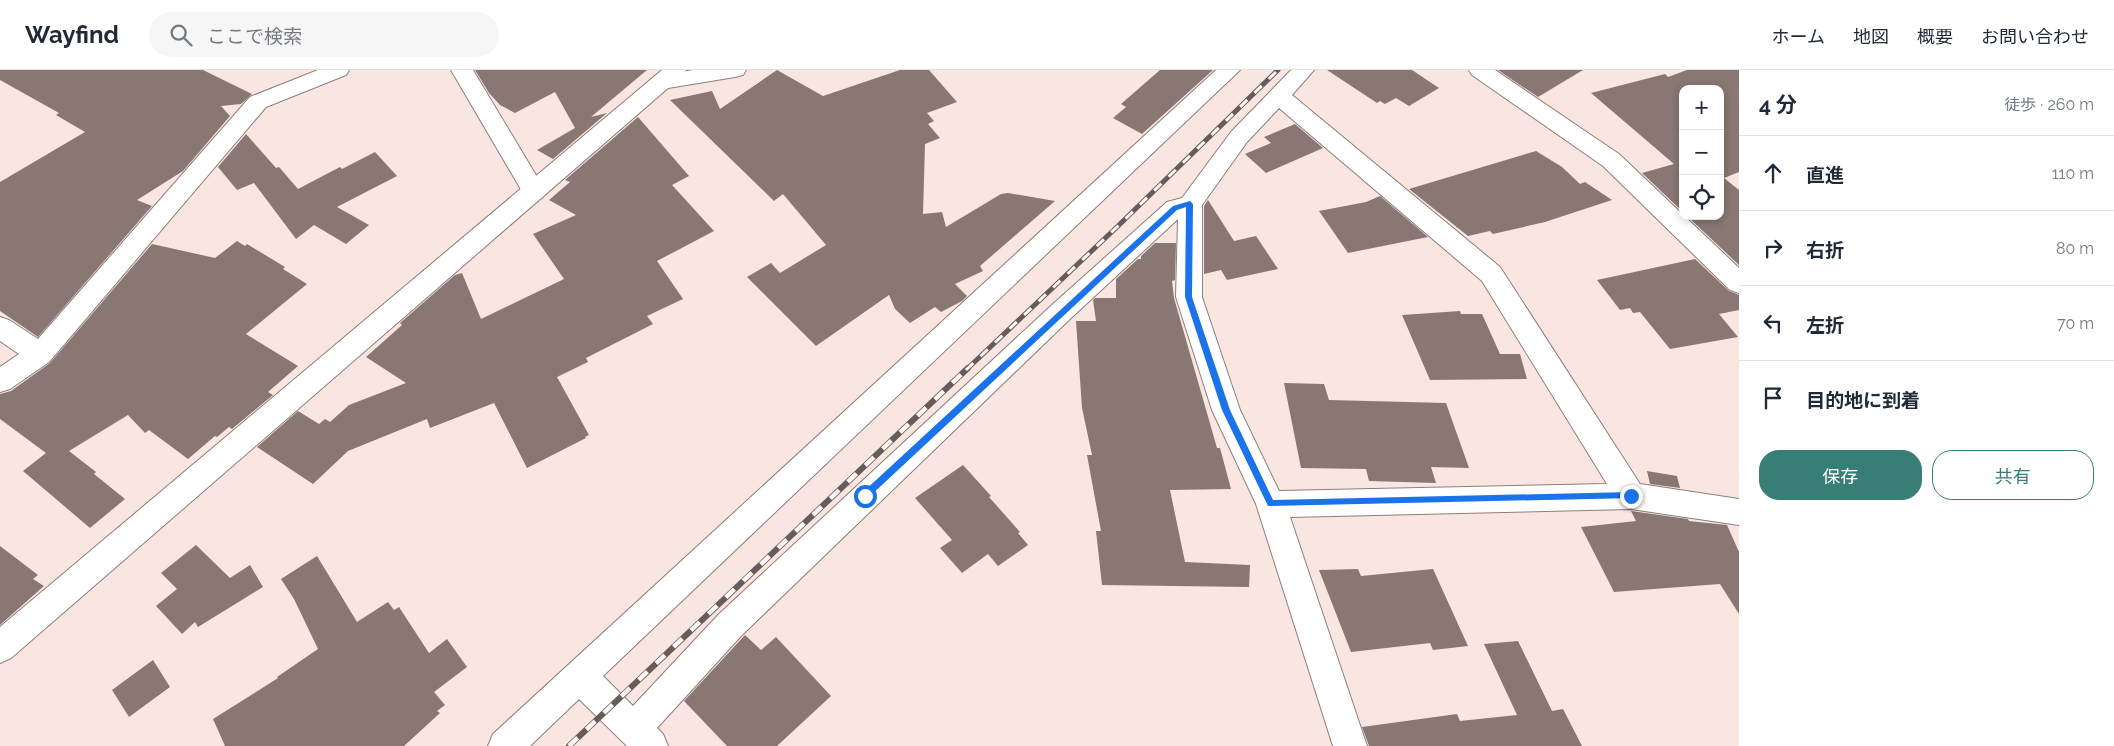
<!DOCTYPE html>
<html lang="ja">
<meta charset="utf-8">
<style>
:root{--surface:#fff;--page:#f6f6f7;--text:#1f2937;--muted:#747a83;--line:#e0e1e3;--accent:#377e76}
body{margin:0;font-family:Raleway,"Noto Sans JP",sans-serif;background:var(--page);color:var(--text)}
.controls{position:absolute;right:15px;top:15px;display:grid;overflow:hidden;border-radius:10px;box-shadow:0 2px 8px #0003}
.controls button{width:45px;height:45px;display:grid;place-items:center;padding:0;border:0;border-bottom:1px solid var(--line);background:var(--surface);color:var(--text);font:25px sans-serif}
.stop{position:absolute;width:15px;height:15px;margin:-11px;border:4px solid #1a73e8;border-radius:50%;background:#fff}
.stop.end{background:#1a73e8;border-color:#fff;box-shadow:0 1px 5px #0008}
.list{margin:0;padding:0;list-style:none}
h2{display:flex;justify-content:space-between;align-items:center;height:65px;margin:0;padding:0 20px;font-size:21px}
h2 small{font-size:16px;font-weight:400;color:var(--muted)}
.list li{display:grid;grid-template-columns:32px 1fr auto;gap:15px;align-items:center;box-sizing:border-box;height:75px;padding:0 20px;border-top:1px solid var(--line)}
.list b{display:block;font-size:19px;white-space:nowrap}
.list em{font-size:16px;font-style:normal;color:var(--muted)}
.actions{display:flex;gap:10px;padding:15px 20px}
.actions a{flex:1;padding:11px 0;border:1px solid var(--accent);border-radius:20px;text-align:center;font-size:18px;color:var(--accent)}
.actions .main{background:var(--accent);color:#fff}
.icon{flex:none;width:28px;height:28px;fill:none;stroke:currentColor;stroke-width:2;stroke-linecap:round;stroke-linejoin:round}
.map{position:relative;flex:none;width:1739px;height:676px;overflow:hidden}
header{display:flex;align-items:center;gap:30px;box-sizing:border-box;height:70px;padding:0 25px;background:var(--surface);border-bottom:1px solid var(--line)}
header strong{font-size:24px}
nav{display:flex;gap:28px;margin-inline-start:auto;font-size:18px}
.search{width:350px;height:45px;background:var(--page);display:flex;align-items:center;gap:12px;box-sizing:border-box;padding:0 18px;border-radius:28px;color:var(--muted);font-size:19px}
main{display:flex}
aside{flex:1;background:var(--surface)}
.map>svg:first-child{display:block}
</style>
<header>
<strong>Wayfind</strong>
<div class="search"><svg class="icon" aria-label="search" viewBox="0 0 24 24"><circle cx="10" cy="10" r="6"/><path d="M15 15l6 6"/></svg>ここで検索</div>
<nav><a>ホーム</a><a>地図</a><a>概要</a><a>お問い合わせ</a></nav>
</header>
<main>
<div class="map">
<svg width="1739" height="676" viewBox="0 0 1739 676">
<rect width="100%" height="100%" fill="#f9e6e1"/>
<path fill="#887773" d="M0,0H203L252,24L241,34L221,36L230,46L183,101L137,130L152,136L38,267L0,241V112L85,62L56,45L59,43L0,10Z
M475,0H647L591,47L607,43L553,89L537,80L575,58L555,22L515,43L500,35L489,23Z
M777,0L823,26L900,0H929L957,32L927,43L934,51L928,54L940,68L925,74L923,144L942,142L946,157L1001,124L1008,123L1055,131L980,196L983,201L955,214L967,226L962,231L941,242L935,237L910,253L895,239L889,225L816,276L747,207L771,193L780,203L826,175L783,124L774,131L670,30L712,21L720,39Z
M1160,0H1213L1142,64L1113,48L1126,37L1121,34Z
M1327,0H1412L1439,18L1409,36L1396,28L1385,34L1380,31L1377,33Z
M1498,0H1583L1538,27Z
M1687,0H1739V102L1724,108L1739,120V195L1687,146H1720V19H1683V142L1642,103L1674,94L1591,23L1665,4L1668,7Z
M638,47L689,106L672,115L714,161L657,191L683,229L647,246L653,254L586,288L588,292L557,307L589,365L585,367L586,368L527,398L494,333L430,358L427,349L348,381L313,414L257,377L298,341L319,354L325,349L330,352L349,335L406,313L366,287L402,255L400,253L455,205L462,203L481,249L564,209L533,164L576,145L549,130L570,112L565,110Z
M1295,54L1323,78L1266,103L1245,84L1271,73L1264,67Z
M246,64L276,98L279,97L298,119L340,97L342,99L375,82L397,106L337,137L369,155L346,174L314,155L296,169L254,113L237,120L218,97Z
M1536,81L1562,97L1580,114L1585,112L1612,130L1545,152L1493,164L1490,161L1468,166L1409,119Z
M1380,126L1428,167L1348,183L1319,141L1366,132Z
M1208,130L1234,171L1256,166L1278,199L1227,210L1221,200L1204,204V136Z
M237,171L245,176L247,174L285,197L283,199L307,214L246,264L298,296L268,322L273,325L232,359L229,357L217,367L215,366L188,389L149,360L145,363L128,345L69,381L96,402L94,404L125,429L90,458L23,401L46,383L0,349V324L11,321L50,293L152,174L215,188Z
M1155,173H1176L1175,210L1172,211L1174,228L1217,378H1220L1231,419L1170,420L1185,492L1250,495L1249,517L1102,515L1096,461H1101L1087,385H1092L1082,338L1076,251H1096L1093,230L1095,228H1116V209L1138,189H1141V186Z
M1695,189L1729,221L1739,225V240L1719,244L1738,267L1670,279L1640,242L1633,243L1630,238L1620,240L1597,210Z
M1460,241L1461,244H1482L1500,284H1520L1527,309L1430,310L1402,245Z
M1284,313L1324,314L1329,330L1446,333L1469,398L1431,397L1436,413L1369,411L1366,399L1301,398Z
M963,395L991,426L989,427L1020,462L1018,463L1028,475L998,496L988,484L962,503L940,478L952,470L915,428Z
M1647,401L1677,406L1680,418L1650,414Z
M1631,441L1688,449L1689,451L1727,455L1739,482V544L1720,514L1614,522L1581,457L1636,451Z
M196,475L230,508L250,495L263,517L198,557L195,552L182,564L156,536L177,519L161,503Z
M0,476L38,505L33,509L44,516L0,555Z
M317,486L357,552L388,532L394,540L399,537L429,583L447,569L467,597L434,622L445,635L437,641L440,643L404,676H225L213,649L278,608L277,607L318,579L294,529L281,509Z
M1358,499L1361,506L1433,499L1468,576L1433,580L1430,573L1351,582L1319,500Z
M745,565L761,580L776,567L831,626L777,676H727L684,631Z
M1518,571L1552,641L1563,639L1582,676H1369L1362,657L1457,644L1460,651L1517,645L1484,574Z
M153,590L170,617L129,647L112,620Z"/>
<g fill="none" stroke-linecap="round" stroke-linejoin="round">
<g stroke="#8e7e79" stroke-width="2">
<path id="street" d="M318,0H349L346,5L266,37L49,292L10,319L0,322V297L19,284L0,271V247L9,250L38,269L250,27Z
M451,0H473L546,122L542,128L534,130L526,128Z
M693,0H746L743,5L735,7L662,19L654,17L651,12L654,7Z
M1216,0H1240L603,606L633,636L719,544L1053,234L1167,132L1182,128L1231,62L1291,0H1314L1292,25L1500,197L1640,414L1739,429V455L1631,439L1290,447L1367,676H1333L1256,434L1212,340L1176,227L1178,149L1071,248L741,566L657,658L663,664L668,676H627L579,629L530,676H488L493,664ZM1279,38L1482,211L1607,414L1279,421L1240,340L1202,227V135L1247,72Z
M1469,0H1495L1619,84L1739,198V223L1730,220L1603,96L1472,5Z"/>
</g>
<g stroke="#8e7e79" stroke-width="2">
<path id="secondary" d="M662,0H686L683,5L11,588L0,593V557Z"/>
</g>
<use href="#street" fill="#fff" fill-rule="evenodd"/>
<use href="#secondary" fill="#fff" fill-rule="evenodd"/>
<g stroke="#675c59" stroke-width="5">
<path id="rail-far1" d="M966,300L1118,156L1278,0"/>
</g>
<g stroke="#675c59" stroke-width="6">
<path id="rail" d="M569,676L968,298"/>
</g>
<use href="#rail-far1" stroke="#fef6f4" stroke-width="3" stroke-dasharray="10" stroke-linecap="butt"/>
<use href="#rail" stroke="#fef6f4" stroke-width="4.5" stroke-dasharray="12" stroke-linecap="butt"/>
</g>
<path fill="#1a73e8" d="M1190,131L1193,134L1192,227L1230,340L1273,430L1631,422L1635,426L1634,428L1268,436L1222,340L1185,227L1186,137L1177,140L868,428H862V423L1173,136Z"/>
</svg>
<div class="controls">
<button>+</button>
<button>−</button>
<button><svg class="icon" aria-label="locate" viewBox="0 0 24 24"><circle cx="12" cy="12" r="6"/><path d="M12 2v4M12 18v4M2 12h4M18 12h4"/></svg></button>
</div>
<div class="stop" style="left:865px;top:426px"></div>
<div class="stop end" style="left:1631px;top:426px"></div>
</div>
<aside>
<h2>4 分<small>徒歩 · 260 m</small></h2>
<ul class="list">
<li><svg class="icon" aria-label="ahead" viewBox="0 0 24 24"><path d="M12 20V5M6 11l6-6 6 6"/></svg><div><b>直進</b></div><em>110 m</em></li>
<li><svg class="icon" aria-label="right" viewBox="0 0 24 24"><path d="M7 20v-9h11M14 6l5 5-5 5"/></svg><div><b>右折</b></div><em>80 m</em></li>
<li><svg class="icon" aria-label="left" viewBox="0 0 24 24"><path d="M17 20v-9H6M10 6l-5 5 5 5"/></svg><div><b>左折</b></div><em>70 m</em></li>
<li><svg class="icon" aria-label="arrive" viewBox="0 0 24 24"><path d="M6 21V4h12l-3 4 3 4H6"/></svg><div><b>目的地に到着</b></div></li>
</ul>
<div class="actions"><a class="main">保存</a><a>共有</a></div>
</aside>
</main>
